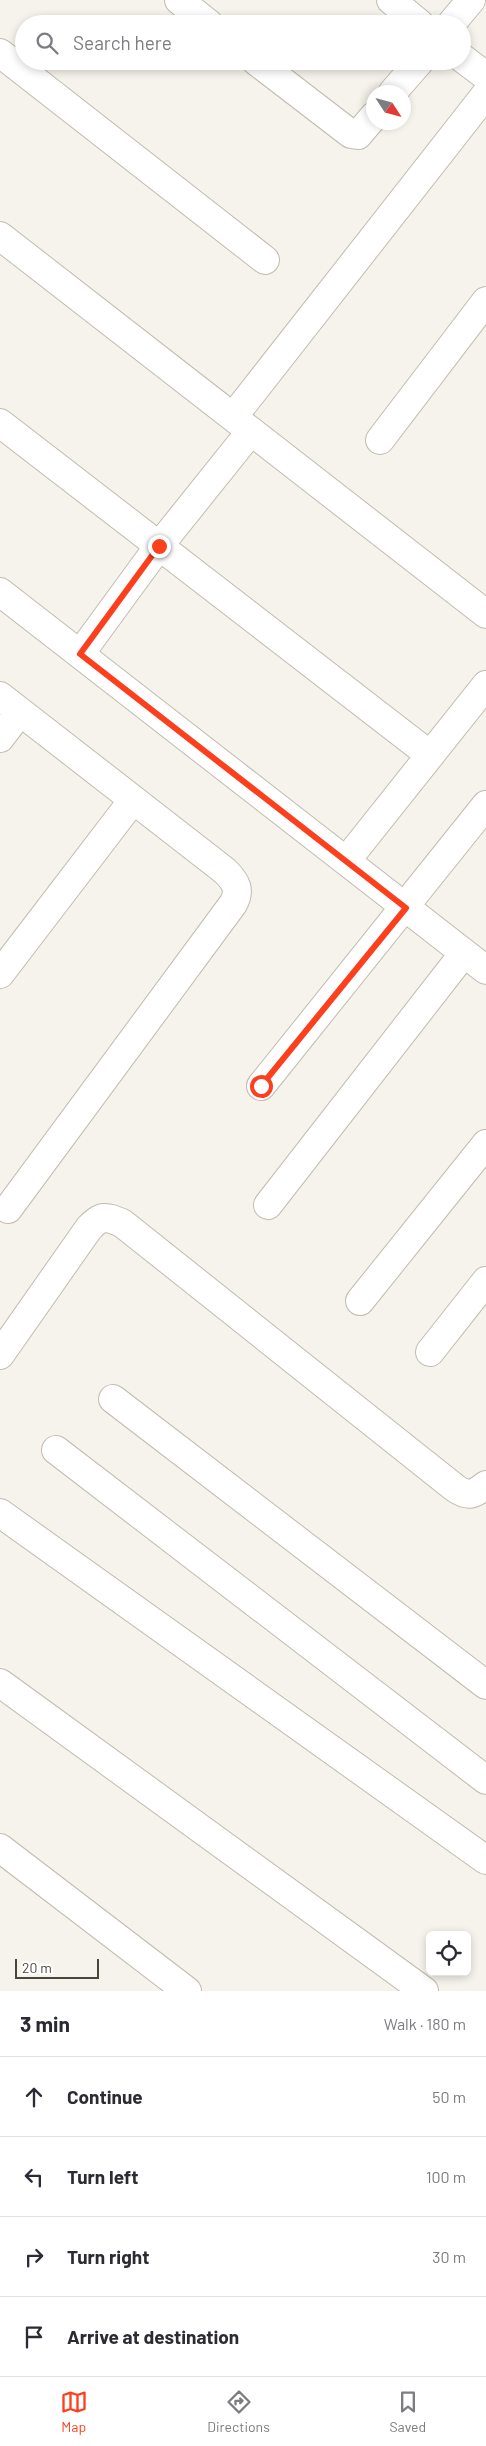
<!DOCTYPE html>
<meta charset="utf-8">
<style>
:root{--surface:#fff;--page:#f7f7f7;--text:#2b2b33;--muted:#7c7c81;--line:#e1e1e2;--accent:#fc3f1d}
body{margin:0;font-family:Barlow,sans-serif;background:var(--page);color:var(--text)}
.controls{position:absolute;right:15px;bottom:15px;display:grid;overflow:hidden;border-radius:8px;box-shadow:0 2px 8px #0003}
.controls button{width:45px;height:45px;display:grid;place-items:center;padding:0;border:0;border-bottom:1px solid var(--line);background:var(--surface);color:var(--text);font:25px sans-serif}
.compass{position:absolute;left:366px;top:85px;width:45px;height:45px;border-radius:50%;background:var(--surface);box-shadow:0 2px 8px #0003;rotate:126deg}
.scale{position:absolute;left:15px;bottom:12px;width:84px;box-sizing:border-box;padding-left:5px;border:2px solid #4b4439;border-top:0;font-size:14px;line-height:18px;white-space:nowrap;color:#4b4439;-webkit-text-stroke:4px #fff;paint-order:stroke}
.stop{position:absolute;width:15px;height:15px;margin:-11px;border:4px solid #fc3f1d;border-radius:50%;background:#fff}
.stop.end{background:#fc3f1d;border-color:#fff;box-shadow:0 1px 5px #0008}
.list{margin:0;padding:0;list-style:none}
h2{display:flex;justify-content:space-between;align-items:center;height:65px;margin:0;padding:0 20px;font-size:21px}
h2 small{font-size:16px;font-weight:400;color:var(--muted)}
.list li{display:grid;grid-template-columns:32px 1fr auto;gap:15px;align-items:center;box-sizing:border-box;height:80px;padding:0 20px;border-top:1px solid var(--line)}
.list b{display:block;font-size:19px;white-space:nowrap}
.list em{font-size:16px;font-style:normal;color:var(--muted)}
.icon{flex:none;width:28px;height:28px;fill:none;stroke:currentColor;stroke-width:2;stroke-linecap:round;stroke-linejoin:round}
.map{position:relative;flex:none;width:486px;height:1991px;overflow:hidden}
.search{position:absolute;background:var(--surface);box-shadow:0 2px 8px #0003;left:15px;right:15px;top:15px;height:55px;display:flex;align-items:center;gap:12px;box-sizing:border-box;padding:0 18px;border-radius:28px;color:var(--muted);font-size:19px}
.sheet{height:385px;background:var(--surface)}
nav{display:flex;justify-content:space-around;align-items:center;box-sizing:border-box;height:70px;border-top:1px solid var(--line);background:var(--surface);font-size:14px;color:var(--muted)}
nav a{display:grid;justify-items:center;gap:2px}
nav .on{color:var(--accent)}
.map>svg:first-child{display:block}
</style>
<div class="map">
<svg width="486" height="1991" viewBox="0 0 486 1991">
<rect width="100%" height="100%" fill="#f6f3ec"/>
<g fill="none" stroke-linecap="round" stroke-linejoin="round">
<g stroke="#c2bbae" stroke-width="30">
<path id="minor" d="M179,0L209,24
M391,0L420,24
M451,24L471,0
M0,53L265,260
M462,58L486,76
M256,61L351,134L358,135L374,116
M393,92L420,61
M0,236L486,614
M233,417L486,94
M0,423L430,755
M380,440L486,301
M0,592L486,970
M80,654L159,546L251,431
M0,696L225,871C236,882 241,890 233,904L8,1209
M0,738L20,712
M346,861L486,685
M0,974L133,800
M261,1086L486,805
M268,1205L464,953
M360,1301L486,1144
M430,1352L486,1281
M0,1355L89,1228C102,1215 105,1216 122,1223L455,1488C468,1497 473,1495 486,1485
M113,1399L486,1685
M56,1450L486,1780
M0,1513L486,1860
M0,1683L424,1991
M0,1848L187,1991"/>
</g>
<use href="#minor" stroke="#fff" stroke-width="28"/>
</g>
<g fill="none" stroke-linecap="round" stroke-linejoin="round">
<path stroke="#fc3f1d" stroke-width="6" d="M159,546L80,654L406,908L261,1086"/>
</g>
</svg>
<div class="controls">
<button><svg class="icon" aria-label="locate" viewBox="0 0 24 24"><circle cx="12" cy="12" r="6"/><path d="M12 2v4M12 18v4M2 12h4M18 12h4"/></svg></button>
</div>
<svg class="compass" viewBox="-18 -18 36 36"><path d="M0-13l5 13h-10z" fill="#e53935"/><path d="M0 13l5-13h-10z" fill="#7c7c81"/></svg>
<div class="scale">20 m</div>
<div class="stop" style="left:261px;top:1086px"></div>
<div class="stop end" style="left:159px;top:546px"></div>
<div class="search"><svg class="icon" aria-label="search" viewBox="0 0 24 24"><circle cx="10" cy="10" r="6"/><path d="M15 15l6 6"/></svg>Search here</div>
</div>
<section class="sheet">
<h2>3 min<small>Walk · 180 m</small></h2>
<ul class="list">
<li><svg class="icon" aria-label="ahead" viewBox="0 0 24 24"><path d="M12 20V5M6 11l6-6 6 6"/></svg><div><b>Continue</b></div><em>50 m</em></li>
<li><svg class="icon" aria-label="left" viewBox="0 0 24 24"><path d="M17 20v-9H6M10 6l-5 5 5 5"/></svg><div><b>Turn left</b></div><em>100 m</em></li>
<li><svg class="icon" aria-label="right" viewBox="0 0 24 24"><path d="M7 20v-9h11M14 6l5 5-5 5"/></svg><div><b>Turn right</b></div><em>30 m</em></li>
<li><svg class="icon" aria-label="arrive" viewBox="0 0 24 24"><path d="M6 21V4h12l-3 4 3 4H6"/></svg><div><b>Arrive at destination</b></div></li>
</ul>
</section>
<nav>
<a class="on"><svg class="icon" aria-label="map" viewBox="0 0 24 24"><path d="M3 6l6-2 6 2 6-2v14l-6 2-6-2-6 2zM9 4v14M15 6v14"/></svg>Map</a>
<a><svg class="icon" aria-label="directions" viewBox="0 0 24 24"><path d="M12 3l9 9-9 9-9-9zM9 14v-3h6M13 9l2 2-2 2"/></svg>Directions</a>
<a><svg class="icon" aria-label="saved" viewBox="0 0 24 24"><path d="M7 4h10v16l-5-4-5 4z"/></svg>Saved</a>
</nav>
